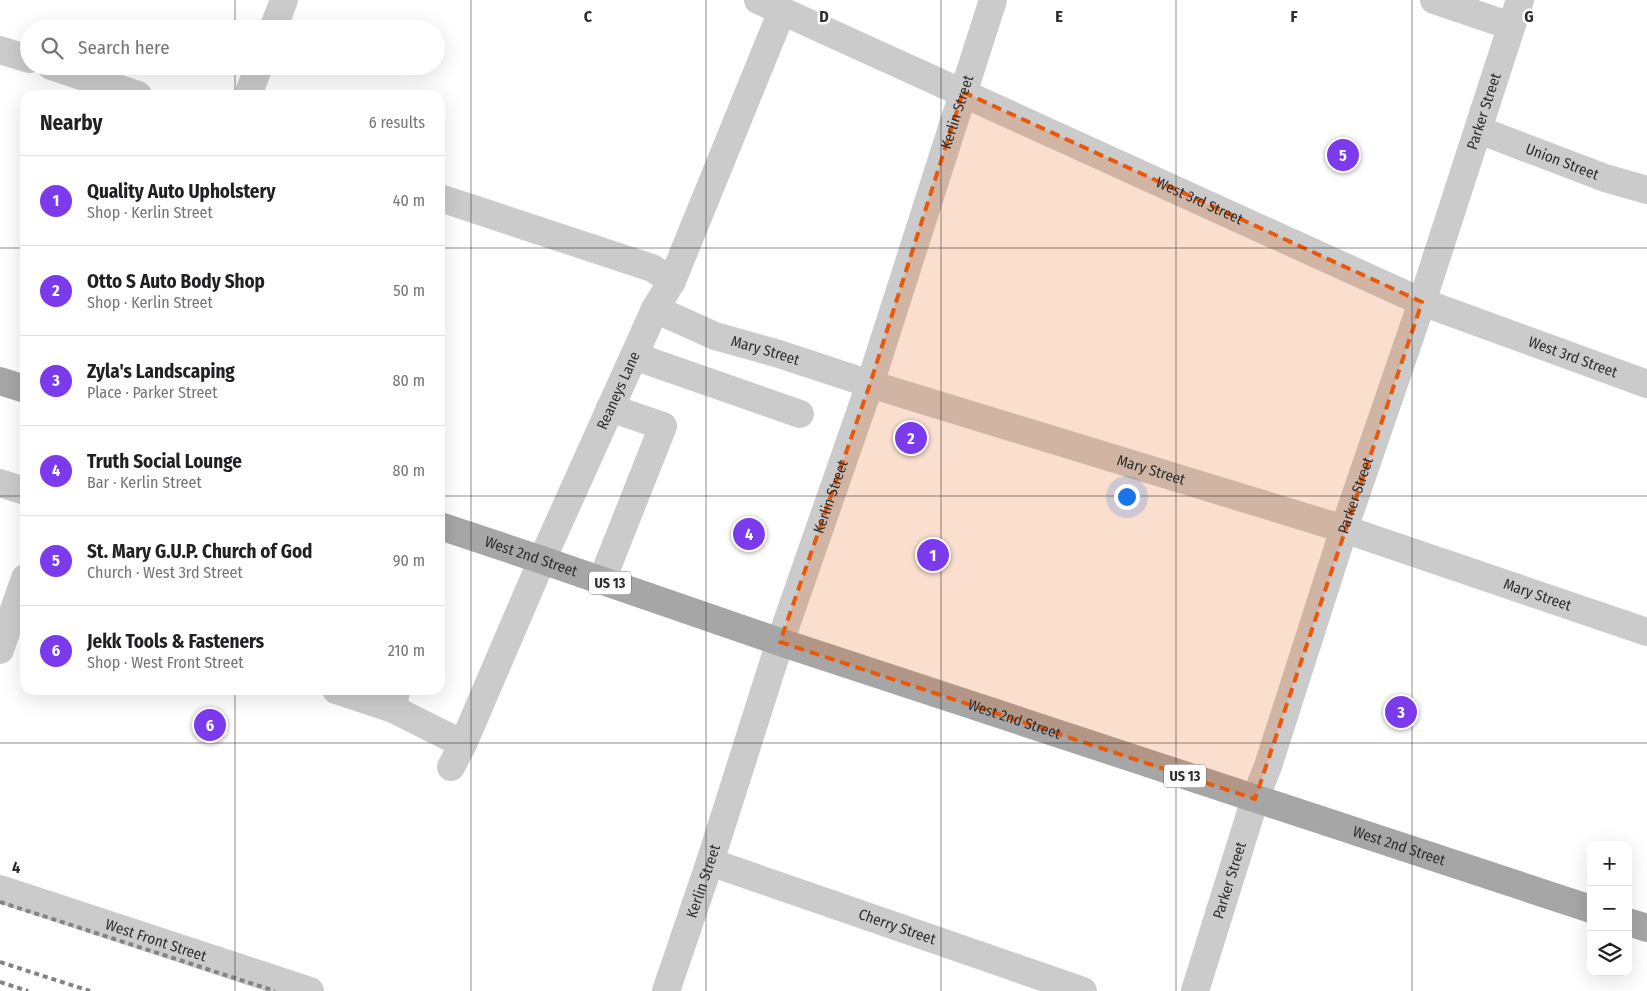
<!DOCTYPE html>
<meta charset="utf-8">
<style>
:root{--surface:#fff;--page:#f2f2f2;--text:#202124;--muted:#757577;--line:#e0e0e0;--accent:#7c3aed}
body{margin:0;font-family:"Fira Sans Condensed",sans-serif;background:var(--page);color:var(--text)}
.controls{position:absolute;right:15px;bottom:15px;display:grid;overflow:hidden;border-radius:10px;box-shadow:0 5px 20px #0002}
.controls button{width:45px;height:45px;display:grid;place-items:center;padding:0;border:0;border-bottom:1px solid var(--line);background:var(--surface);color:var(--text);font:25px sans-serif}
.you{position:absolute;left:1126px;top:496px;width:18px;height:18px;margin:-12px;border:4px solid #fff;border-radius:50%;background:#1a73e8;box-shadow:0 0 0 8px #1a73e833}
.badge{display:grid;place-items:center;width:32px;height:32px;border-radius:50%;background:var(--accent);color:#fff;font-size:16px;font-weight:700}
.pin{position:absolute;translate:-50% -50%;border:2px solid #fff;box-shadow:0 1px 5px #0006}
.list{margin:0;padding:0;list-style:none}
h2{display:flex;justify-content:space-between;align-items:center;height:65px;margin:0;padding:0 20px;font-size:21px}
h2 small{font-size:16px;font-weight:400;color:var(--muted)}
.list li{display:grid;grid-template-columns:32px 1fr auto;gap:15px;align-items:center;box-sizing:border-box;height:90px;padding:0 20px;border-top:1px solid var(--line)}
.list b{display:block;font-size:19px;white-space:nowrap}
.list p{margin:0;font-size:16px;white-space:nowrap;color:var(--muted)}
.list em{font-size:16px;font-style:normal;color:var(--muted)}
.icon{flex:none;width:28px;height:28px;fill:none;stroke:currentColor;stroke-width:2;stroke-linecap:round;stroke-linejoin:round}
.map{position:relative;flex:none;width:1647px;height:991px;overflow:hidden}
.search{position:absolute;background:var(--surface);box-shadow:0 5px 20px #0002;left:20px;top:20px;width:425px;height:55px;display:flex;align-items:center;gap:12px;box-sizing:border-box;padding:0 18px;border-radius:28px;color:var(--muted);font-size:19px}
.panel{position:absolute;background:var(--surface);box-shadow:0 5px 20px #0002;left:20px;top:90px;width:425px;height:605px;border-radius:15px}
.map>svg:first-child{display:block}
</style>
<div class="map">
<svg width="1647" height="991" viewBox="0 0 1647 991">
<rect width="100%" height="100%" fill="#fff"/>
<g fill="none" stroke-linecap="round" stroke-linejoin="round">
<g stroke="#cbcbcb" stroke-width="28">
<path id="s1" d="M758,0L1422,302L1647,384"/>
<path d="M1434,0L1511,26"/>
<path d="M273,29L284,0"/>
<path d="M0,50L29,59"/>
<path d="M51,66L138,95"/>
<path d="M248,95L259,66"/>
<path id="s2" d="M1479,130L1605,178L1647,190"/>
<path d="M440,198L652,268L672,281"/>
<path id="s3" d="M655,309L715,336L779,354L870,384L1344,529L1647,632"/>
<path d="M634,356L800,414"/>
<path d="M0,483L25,491"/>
<path d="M602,580L663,426L610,408"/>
<path d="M0,650L25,578"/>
<path d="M336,690L393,709"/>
<path d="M396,690L393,709L463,744"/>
<path id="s4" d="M451,767L463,744L542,560L655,309L672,281L782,11"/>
<path id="s5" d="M710,862L1083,991"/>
<path id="s6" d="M0,889L310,991"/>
<path id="s7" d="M666,991L710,862L780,642L870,384L993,0"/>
<path id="s8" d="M1195,991L1255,799L1268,766L1344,529L1422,302L1520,0"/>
</g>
<g stroke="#a6a6a6" stroke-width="28">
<path d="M0,381L25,389"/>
<path id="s9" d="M440,526L542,560L780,642L1591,909"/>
<path d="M1628,922L1647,928"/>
</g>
<path stroke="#838383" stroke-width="4" stroke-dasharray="5 4" stroke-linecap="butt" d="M0,902L275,991
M0,962L90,991
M0,982L28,991"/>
</g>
<path fill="#e8590c" fill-opacity="0.2" stroke="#e8590c" stroke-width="4" stroke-dasharray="10 6" stroke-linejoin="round" d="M963,92L1422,302L1255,799L780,642L870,384Z"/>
<path fill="none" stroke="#2e2e2e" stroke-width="1" stroke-opacity="0.55" d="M235,0V29M471,0V991M706,0V991M941,0V991M1176,0V991M1412,0V991M235,66V95M0,248H25M440,248H1647M0,496H25M440,496H1647M235,690V991M0,743H1647"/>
<g text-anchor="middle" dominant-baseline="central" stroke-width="5" stroke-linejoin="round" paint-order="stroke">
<g fill="#fff" stroke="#6d6d6d" stroke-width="1">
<rect x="589" y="571.5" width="42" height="23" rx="4"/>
<rect x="1164" y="764.5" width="42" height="23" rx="4"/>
</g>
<g font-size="14" font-weight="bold" fill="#2e2e2e">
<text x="610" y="583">US 13</text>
<text x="1185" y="776">US 13</text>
</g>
<g font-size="15" fill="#2e2e2e" stroke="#fff">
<text stroke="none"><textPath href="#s7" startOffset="926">Kerlin Street</textPath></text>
<text stroke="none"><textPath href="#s8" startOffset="926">Parker Street</textPath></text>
<text stroke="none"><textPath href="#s2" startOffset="89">Union Street</textPath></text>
<text stroke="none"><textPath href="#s1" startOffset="485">West 3rd Street</textPath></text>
<text stroke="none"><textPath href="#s3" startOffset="118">Mary Street</textPath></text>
<text stroke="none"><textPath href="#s1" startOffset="890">West 3rd Street</textPath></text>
<text stroke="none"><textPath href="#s4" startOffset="412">Reaneys Lane</textPath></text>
<text stroke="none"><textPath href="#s3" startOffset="522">Mary Street</textPath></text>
<text stroke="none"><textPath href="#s8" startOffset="521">Parker Street</textPath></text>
<text stroke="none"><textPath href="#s7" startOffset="521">Kerlin Street</textPath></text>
<text stroke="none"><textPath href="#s9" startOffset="96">West 2nd Street</textPath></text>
<text stroke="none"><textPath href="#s3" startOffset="928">Mary Street</textPath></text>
<text stroke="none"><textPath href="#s9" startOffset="606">West 2nd Street</textPath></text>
<text stroke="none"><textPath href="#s9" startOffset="1011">West 2nd Street</textPath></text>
<text stroke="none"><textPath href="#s8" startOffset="116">Parker Street</textPath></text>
<text stroke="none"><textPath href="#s7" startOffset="116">Kerlin Street</textPath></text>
<text stroke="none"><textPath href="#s5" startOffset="198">Cherry Street</textPath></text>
<text stroke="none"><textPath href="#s6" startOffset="164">West Front Street</textPath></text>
</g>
</g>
<g font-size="16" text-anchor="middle" font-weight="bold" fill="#2e2e2e" stroke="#fff" stroke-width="5" stroke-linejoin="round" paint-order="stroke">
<text x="588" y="22">C</text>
<text x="824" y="22">D</text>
<text x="1059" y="22">E</text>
<text x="1294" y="22">F</text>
<text x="1529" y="22">G</text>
<text x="16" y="873">4</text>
</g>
</svg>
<div class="controls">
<button>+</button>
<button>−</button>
<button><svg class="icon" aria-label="layers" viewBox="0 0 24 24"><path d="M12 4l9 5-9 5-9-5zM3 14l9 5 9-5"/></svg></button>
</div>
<div class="you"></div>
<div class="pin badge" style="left:933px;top:555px">1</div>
<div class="pin badge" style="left:911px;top:438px">2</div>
<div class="pin badge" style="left:1401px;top:712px">3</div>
<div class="pin badge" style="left:749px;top:534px">4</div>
<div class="pin badge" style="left:1343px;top:155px">5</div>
<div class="pin badge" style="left:210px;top:725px">6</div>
<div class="search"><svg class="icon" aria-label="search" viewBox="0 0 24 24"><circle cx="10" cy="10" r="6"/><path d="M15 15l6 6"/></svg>Search here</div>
<section class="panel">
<h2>Nearby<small>6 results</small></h2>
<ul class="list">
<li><span class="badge">1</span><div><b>Quality Auto Upholstery</b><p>Shop · Kerlin Street</p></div><em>40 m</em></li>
<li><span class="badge">2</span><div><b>Otto S Auto Body Shop</b><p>Shop · Kerlin Street</p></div><em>50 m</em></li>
<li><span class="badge">3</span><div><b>Zyla's Landscaping</b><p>Place · Parker Street</p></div><em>80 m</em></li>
<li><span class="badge">4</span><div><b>Truth Social Lounge</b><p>Bar · Kerlin Street</p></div><em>80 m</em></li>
<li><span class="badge">5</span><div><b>St. Mary G.U.P. Church of God</b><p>Church · West 3rd Street</p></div><em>90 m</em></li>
<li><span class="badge">6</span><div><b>Jekk Tools &amp; Fasteners</b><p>Shop · West Front Street</p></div><em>210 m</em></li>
</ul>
</section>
</div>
